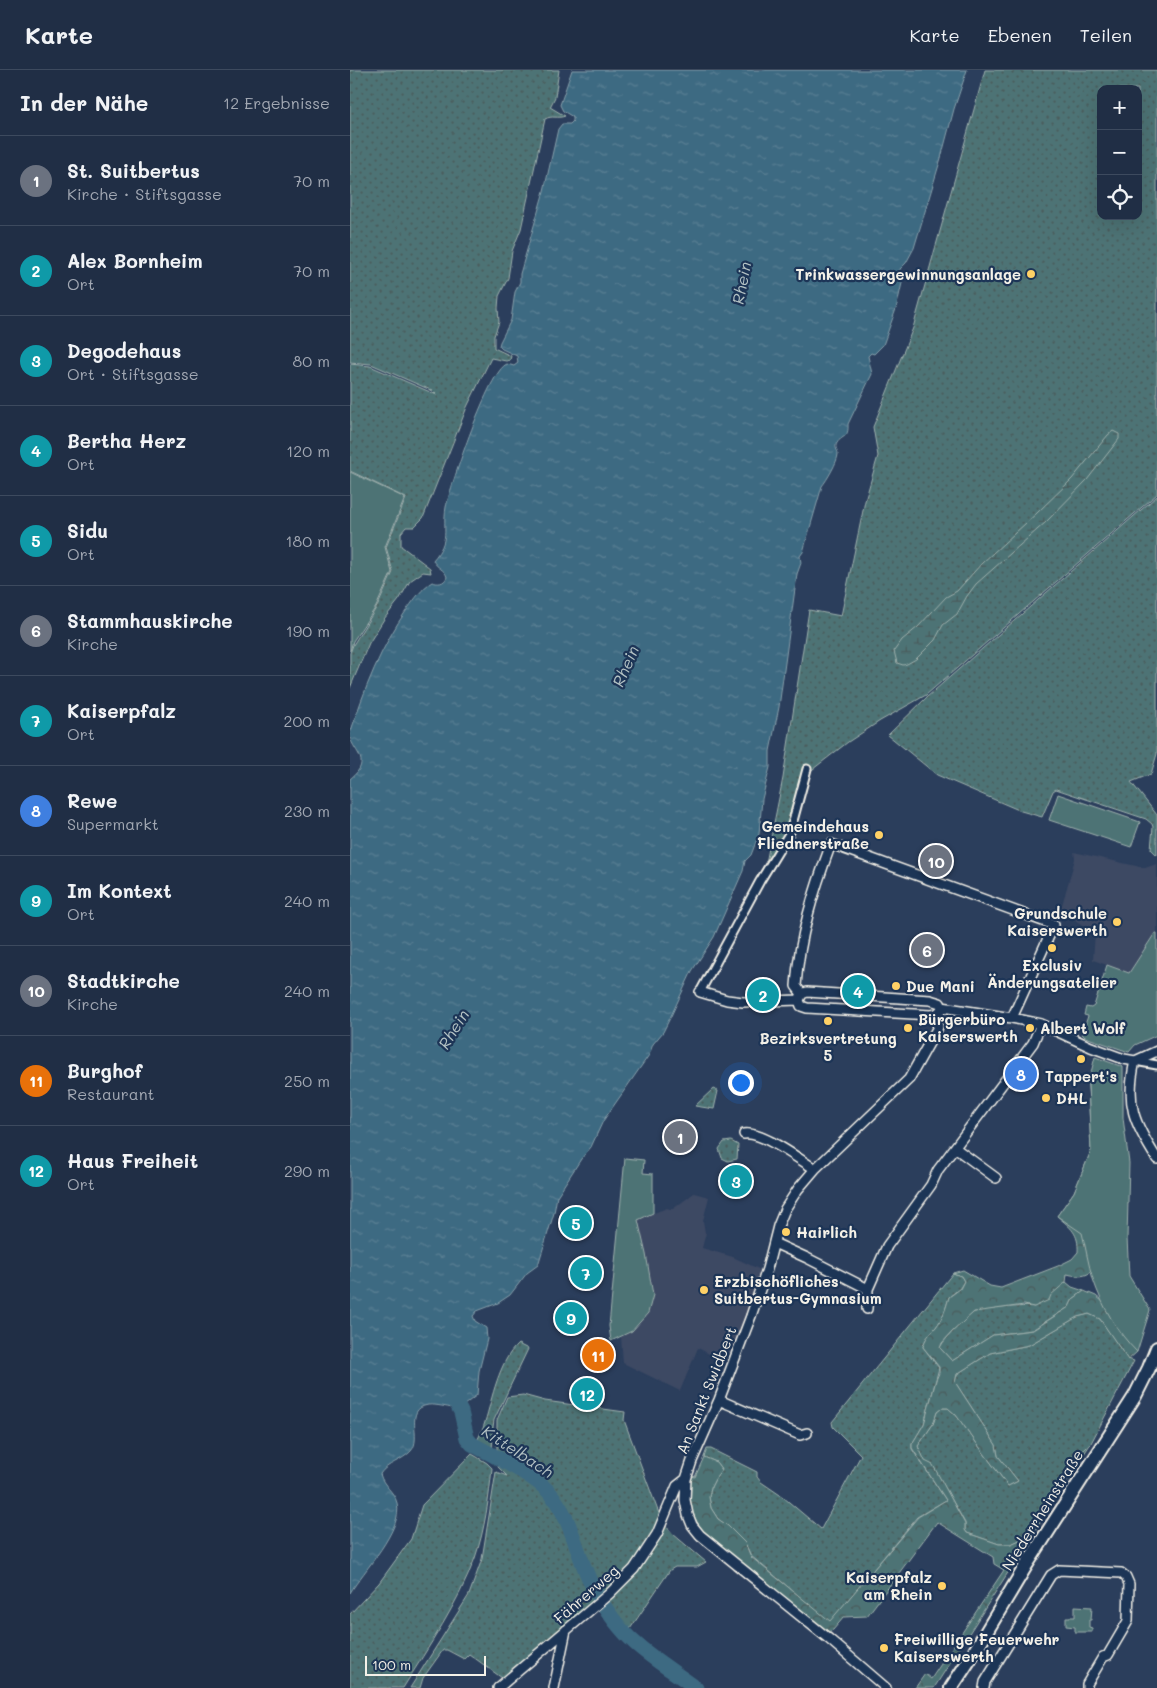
<!DOCTYPE html>
<html lang="de">
<meta charset="utf-8">
<style>
:root{--surface:#202e45;--page:#28364c;--text:#f1f3f6;--muted:#a2a8b3;--line:#3d4a5e;--accent:#ffd166}
body{margin:0;font-family:Mali,sans-serif;background:var(--page);color:var(--text)}
.controls{position:absolute;right:15px;top:15px;display:grid;overflow:hidden;border-radius:10px;box-shadow:0 5px 20px #0002}
.controls button{width:45px;height:45px;display:grid;place-items:center;padding:0;border:0;border-bottom:1px solid var(--line);background:var(--surface);color:var(--text);font:25px sans-serif}
.scale{position:absolute;left:15px;bottom:12px;width:121px;box-sizing:border-box;padding-left:5px;border:2px solid #f4f1e8;border-top:0;font-size:14px;line-height:18px;white-space:nowrap;color:#f4f1e8;-webkit-text-stroke:4px #1d3557;paint-order:stroke}
.you{position:absolute;left:390px;top:1012px;width:18px;height:18px;margin:-12px;border:4px solid #fff;border-radius:50%;background:#1a73e8;box-shadow:0 0 0 8px #1a73e833}
.badge{display:grid;place-items:center;width:32px;height:32px;border-radius:50%;background:var(--accent);color:#fff;font-size:16px;font-weight:700}
.pin{position:absolute;translate:-50% -50%;border:2px solid #fff;box-shadow:0 1px 5px #0006}
.list{margin:0;padding:0;list-style:none}
h2{display:flex;justify-content:space-between;align-items:center;height:65px;margin:0;padding:0 20px;font-size:21px}
h2 small{font-size:16px;font-weight:400;color:var(--muted)}
.list li{display:grid;grid-template-columns:32px 1fr auto;gap:15px;align-items:center;box-sizing:border-box;height:90px;padding:0 20px;border-top:1px solid var(--line)}
.list b{display:block;font-size:19px;white-space:nowrap}
.list p{margin:0;font-size:16px;white-space:nowrap;color:var(--muted)}
.list em{font-size:16px;font-style:normal;color:var(--muted)}
.icon{flex:none;width:28px;height:28px;fill:none;stroke:currentColor;stroke-width:2;stroke-linecap:round;stroke-linejoin:round}
.map{position:relative;flex:none;width:807px;height:1618px;overflow:hidden}
header{display:flex;align-items:center;gap:30px;box-sizing:border-box;height:70px;padding:0 25px;background:var(--surface);border-bottom:1px solid var(--line)}
header strong{font-size:24px}
nav{display:flex;gap:28px;margin-inline-start:auto;font-size:18px}
main{display:flex}
aside{flex:1;background:var(--surface)}
.map>svg:first-child{display:block}
</style>
<header>
<strong>Karte</strong>
<nav><a>Karte</a><a>Ebenen</a><a>Teilen</a></nav>
</header>
<main>
<aside>
<h2>In der Nähe<small>12 Ergebnisse</small></h2>
<ul class="list">
<li><span class="badge" style="background:#6b7280">1</span><div><b>St. Suitbertus</b><p>Kirche · Stiftsgasse</p></div><em>70 m</em></li>
<li><span class="badge" style="background:#0f9aa8">2</span><div><b>Alex Bornheim</b><p>Ort</p></div><em>70 m</em></li>
<li><span class="badge" style="background:#0f9aa8">3</span><div><b>Degodehaus</b><p>Ort · Stiftsgasse</p></div><em>80 m</em></li>
<li><span class="badge" style="background:#0f9aa8">4</span><div><b>Bertha Herz</b><p>Ort</p></div><em>120 m</em></li>
<li><span class="badge" style="background:#0f9aa8">5</span><div><b>Sidu</b><p>Ort</p></div><em>180 m</em></li>
<li><span class="badge" style="background:#6b7280">6</span><div><b>Stammhauskirche</b><p>Kirche</p></div><em>190 m</em></li>
<li><span class="badge" style="background:#0f9aa8">7</span><div><b>Kaiserpfalz</b><p>Ort</p></div><em>200 m</em></li>
<li><span class="badge" style="background:#3f7fe0">8</span><div><b>Rewe</b><p>Supermarkt</p></div><em>230 m</em></li>
<li><span class="badge" style="background:#0f9aa8">9</span><div><b>Im Kontext</b><p>Ort</p></div><em>240 m</em></li>
<li><span class="badge" style="background:#6b7280">10</span><div><b>Stadtkirche</b><p>Kirche</p></div><em>240 m</em></li>
<li><span class="badge" style="background:#e8710a">11</span><div><b>Burghof</b><p>Restaurant</p></div><em>250 m</em></li>
<li><span class="badge" style="background:#0f9aa8">12</span><div><b>Haus Freiheit</b><p>Ort</p></div><em>290 m</em></li>
</ul>
</aside>
<div class="map">
<svg width="807" height="1618" viewBox="0 0 807 1618">
<defs>
<pattern id="grass-dots" width="8" height="8" patternUnits="userSpaceOnUse" patternTransform="scale(1.25)"><rect width="8" height="8" fill="#4d7375"/><path d="M2 2h.1M6 6h.1" fill="none" stroke="#4b5b5b" stroke-width="1.8" stroke-linecap="round"/></pattern>
<pattern id="forest-crowns" width="20" height="18" patternUnits="userSpaceOnUse" patternTransform="scale(1.25)"><rect width="20" height="18" fill="#4d7375"/><path d="M2 6a3 3 0 1 1 6 0M12 15a3 3 0 1 1 6 0" fill="none" stroke="#4b5b5b"/></pattern>
<pattern id="wetland-marsh" width="20" height="14" patternUnits="userSpaceOnUse" patternTransform="scale(1.25)"><rect width="20" height="14" fill="#4d7375"/><path d="M1 5h8M5 5V1M11 12h8M15 12V8" fill="none" stroke="#4b5b5b"/></pattern>
<pattern id="water-ripples" width="26" height="14" patternUnits="userSpaceOnUse" patternTransform="scale(1.25)"><rect width="26" height="14" fill="#3e6a82"/><path d="M2 4q2-2 4 0t4 0M15 11q2-2 4 0t4 0" fill="none" stroke="#5a8094"/></pattern>
</defs>
<rect width="100%" height="100%" fill="#2b3e5c"/>
<filter id="ink" filterUnits="userSpaceOnUse"><feTurbulence type="fractalNoise" baseFrequency=".02" numOctaves="2"/><feDisplacementMap in="SourceGraphic" scale="10" xChannelSelector="R" yChannelSelector="G"/><feConvolveMatrix kernelMatrix="1 2 1 2 8 2 1 2 1" color-interpolation-filters="sRGB"/></filter>
<g filter="url(#ink)">
<path fill="#3c4863" d="M724,782L795,798L807,794V863H805L779,903L743,890L745,862L710,842L725,789Z
M344,1123L359,1127L353,1151L355,1163H356L352,1178L383,1187L413,1201L383,1284L368,1279L365,1287L348,1278L330,1321L273,1293L271,1267L282,1261L303,1225L296,1184L288,1149L317,1138L320,1139H323Z"/>
<path fill="url(#grass-dots)" stroke="#a0b2ae" fill-rule="evenodd" d="M0,0H209L205,27L200,37L215,46C208,49 202,45 195,49L171,159L162,181L158,208L149,226L148,238L149,252L144,266V278L161,286L160,290L156,291L141,288L117,337L73,448L64,457H56L51,463V476L80,498L81,503L73,502L60,511L49,530L34,549L19,573L0,618V583L3,575L28,535L43,502L36,477L56,428L0,401V294L20,296L87,325L83,321L21,294L0,292Z
M635,0H807V424L576,625L530,651L498,672L454,706L438,760L420,792L416,793L433,708L459,540L491,546L515,431L528,386L523,357L563,258ZM751,19H788V146H751Z
M807,426V684L801,704L781,712L807,745V785L801,779L803,757L802,754L796,749L706,719L703,721L692,747L671,741L587,705L538,665L577,627Z
M363,1019L368,1021L364,1039L345,1036Z
M381,1071L388,1075L387,1089L378,1091L372,1088L369,1079L374,1072Z
M603,1203L611,1206L614,1211L610,1218L599,1227C596,1238 593,1248 586,1257C580,1264 575,1268 573,1277L589,1298L574,1354L562,1374V1379L596,1430L567,1447L480,1552L401,1486L395,1473L378,1456L368,1449L361,1438L359,1427L361,1417L365,1409L372,1400L366,1392L354,1387L357,1379H361L407,1402V1407L411,1412L433,1427L471,1459L511,1385L483,1357L482,1352Z
M716,1212L722,1217L734,1221L723,1229L719,1237L682,1260L643,1265L602,1291L590,1278C592,1271 619,1244 625,1242C635,1239 675,1235 684,1237Z
M739,1244L750,1249L778,1289L784,1291L741,1373L731,1383L672,1469L661,1474H649L617,1463L615,1460V1453L583,1396L575,1392L568,1376L583,1354L587,1342L592,1338H598L606,1345L658,1416L668,1411L648,1386L646,1375L605,1312L607,1304L640,1283L679,1275L727,1247Z
M168,1274L178,1279L144,1350L143,1357L142,1384L125,1374C129,1367 133,1360 135,1352C142,1329 149,1291 168,1274Z
M173,1325L195,1331L275,1342L274,1350L311,1449L283,1498L251,1528L245,1519C233,1487 220,1436 195,1414C182,1403 163,1395 147,1387V1350L157,1327Z
M122,1384L137,1393L142,1398C139,1428 135,1459 125,1488C108,1534 79,1576 53,1618H0V1544L29,1513L61,1469L72,1435Z
M149,1393C174,1408 195,1417 211,1443L244,1532L157,1606L152,1608L119,1584L114,1589L97,1580H93L73,1608L70,1618H60L119,1525L132,1489L146,1402L157,1406L148,1397Z
M314,1454L323,1464L356,1492L347,1497H325L320,1500L278,1562L267,1549L256,1532L262,1528L261,1526Z"/>
<path fill="url(#forest-crowns)" stroke="#a0b2ae" d="M738,1014L749,1196C737,1206 733,1208 717,1204L716,1212L701,1225L699,1230L684,1237L674,1235L624,1242L602,1262L592,1273L590,1278L602,1291L643,1265L683,1260L719,1237L723,1229L734,1221L746,1226L752,1231L787,1282L778,1290L750,1249L739,1244L727,1247L679,1275L640,1283L607,1304L605,1312L646,1375L648,1386L668,1411L658,1416L606,1345L598,1338H592L587,1342L583,1354L568,1376L575,1391L583,1395L615,1454V1460L617,1463L649,1474H661L672,1469L731,1383L741,1373L584,1618H565L575,1604L581,1609L654,1500L644,1494L643,1487L587,1452L517,1546L494,1547L483,1560L478,1562L354,1462C339,1443 339,1429 340,1405L345,1407L354,1387L366,1392L372,1400L365,1409L361,1417L359,1427L361,1438L368,1449L378,1456L395,1473L401,1487L480,1551L568,1447L596,1430L562,1378V1374L574,1354L586,1310L589,1303V1297L573,1277C575,1268 580,1264 586,1257C593,1248 596,1238 599,1227L610,1219L614,1211L611,1206L603,1203L613,1200L640,1216L651,1218L708,1196L722,1189L728,1182C729,1163 721,1158 707,1146L724,1122L741,1081Z"/>
<path fill="url(#wetland-marsh)" stroke="#a0b2ae" d="M763,361L769,364V369L737,410L696,452L626,514L617,526L607,544L593,555L585,570L566,589L557,594L553,595L547,593L544,581L552,570L568,557L596,527L607,521L632,493L687,443L722,409L758,365Z"/>
<path fill="#4d7375" stroke="#a0b2ae" d="M0,402L55,428L35,477L42,502L26,537L3,571L0,581Z
M708,724L790,752L781,777L699,750Z
M805,863H807V965L785,975L779,982L735,967L732,964L738,946L734,945L736,937L741,938L744,936L757,895L779,903Z
M745,987L773,997V1048L779,1093L777,1168L779,1206L800,1240L787,1282C767,1262 752,1236 743,1209C738,1194 736,1178 732,1163L707,1146L724,1122L741,1081L738,1014Z
M275,1088L294,1090L293,1103L303,1104V1143L288,1150L296,1184L303,1225L298,1243L282,1261L261,1271L259,1256Z
M725,1536L742,1537L741,1550H739V1557L742,1558V1562H725V1557L716,1556V1547H725Z"/>
<path fill="url(#water-ripples)" stroke="#87a0ab" d="M222,0H617L604,39L591,88L564,178L556,193L550,199V205L552,213L546,239L533,275L524,284L521,283L518,286L522,304L498,354C499,369 492,365 487,373C484,378 488,380 488,384C488,391 477,410 472,416L453,482L450,486L451,493L447,504L429,637L420,681V697L412,729L409,764L401,785L395,791L393,801L364,867L342,901L320,948L313,962L303,974L299,985L253,1051L241,1077L231,1089L207,1126L204,1143L188,1195L177,1203L160,1225L148,1233L127,1241L123,1246L125,1251L136,1258L137,1269L129,1301L127,1325L109,1339C100,1338 86,1334 78,1335C53,1339 73,1368 61,1381C52,1391 37,1393 30,1404C33,1416 44,1421 47,1433C54,1459 13,1501 0,1523V709C25,689 0,681 0,664C14,620 31,576 58,538C65,529 72,518 82,512C88,514 94,514 97,507C95,499 86,498 83,490C101,469 92,461 96,437C101,415 139,300 157,294L164,296L168,293L167,286L152,279L149,276L150,272L161,250L165,222L170,212V204L194,121L208,59L212,54H220L223,51V47L213,41L210,35Z"/>
<g fill="none" stroke-linecap="round" stroke-linejoin="round">
<path stroke="#3e6a82" stroke-width="15" d="M100,1321L111,1342L117,1368L122,1374C143,1386 184,1405 199,1422C223,1449 227,1488 244,1519C254,1537 269,1559 285,1573C304,1590 326,1603 346,1618"/>
<g stroke="#f4f1e8" stroke-width="11">
<path id="pedestrian" d="M350,922L410,811L440,762L457,699
M785,991L807,995"/>
</g>
<g stroke="#f4f1e8" stroke-width="12">
<path id="minor" d="M350,922L377,930L393,932L449,930
M452,924L446,916C449,867 464,820 481,774L704,855L662,948
M449,930L452,924L457,922L580,930L590,933L592,937L662,948L691,954L741,977L774,989L785,991
M449,930L451,936L457,938L581,945L587,944L590,941
M785,991C775,1034 784,1053 807,1089
M785,991L807,981
M394,1064C412,1061 450,1090 465,1099
M605,1078L646,1108
M424,1173L457,1188L518,1219
M517,1239L518,1219L537,1176L581,1115L588,1100L683,973L691,954
M369,1330L450,1365L457,1363
M148,1618L259,1524L284,1499L307,1464L327,1416L336,1409
M204,1618L216,1560
M536,1618L479,1569L350,1465L342,1455L338,1445L335,1430L336,1409L342,1391L369,1330L401,1246L417,1199L428,1156L435,1139L448,1119L465,1099L559,1009L588,957L587,944
M634,1618L635,1612L701,1505L709,1500L771,1503L776,1507L779,1514L778,1551L758,1585L753,1587L737,1614V1618"/>
</g>
<g stroke="#f4f1e8" stroke-width="16">
<path id="secondary" d="M601,1618L620,1589L677,1494L785,1326L799,1298L807,1278"/>
</g>
<use href="#pedestrian" stroke="#1d3557" stroke-width="7"/>
<use href="#minor" stroke="#1d3557" stroke-width="9"/>
<use href="#secondary" stroke="#1d3557" stroke-width="12"/>
</g>
</g>
<g fill="#ffd166" stroke="#1d3557" stroke-width="2">
<circle cx="681" cy="204" r="5"/>
<circle cx="529" cy="765" r="5"/>
<circle cx="767" cy="852" r="5"/>
<circle cx="702" cy="878" r="5"/>
<circle cx="546" cy="916" r="5"/>
<circle cx="478" cy="951" r="5"/>
<circle cx="558" cy="958" r="5"/>
<circle cx="680" cy="958" r="5"/>
<circle cx="731" cy="989" r="5"/>
<circle cx="696" cy="1028" r="5"/>
<circle cx="436" cy="1162" r="5"/>
<circle cx="354" cy="1220" r="5"/>
<circle cx="592" cy="1516" r="5"/>
<circle cx="534" cy="1578" r="5"/>
</g>
<g text-anchor="middle" dominant-baseline="central" stroke-width="4.5" stroke-linejoin="round" paint-order="stroke">
<g font-size="15" font-weight="bold" fill="#f4f1e8" stroke="#1d3557" text-anchor="start">
<text x="671" y="204" text-anchor="end">Trinkwassergewinnungsanlage</text>
<text x="519" y="756" text-anchor="end">Gemeindehaus<tspan x="519" dy="17">Fliednerstraße</tspan></text>
<text x="757" y="843" text-anchor="end">Grundschule<tspan x="757" dy="17">Kaiserswerth</tspan></text>
<text x="702" y="895" text-anchor="middle">Exclusiv<tspan x="702" dy="17">Änderungsatelier</tspan></text>
<text x="556" y="916">Due Mani</text>
<text x="568" y="949">Bürgerbüro<tspan x="568" dy="17">Kaiserswerth</tspan></text>
<text x="690" y="958">Albert Wolf</text>
<text x="478" y="968" text-anchor="middle">Bezirksvertretung<tspan x="478" dy="17">5</tspan></text>
<text x="731" y="1006" text-anchor="middle">Tappert's</text>
<text x="706" y="1028">DHL</text>
<text x="446" y="1162">Hairlich</text>
<text x="364" y="1211">Erzbischöfliches<tspan x="364" dy="17">Suitbertus-Gymnasium</tspan></text>
<text x="582" y="1507" text-anchor="end">Kaiserpfalz<tspan x="582" dy="17">am Rhein</tspan></text>
<text x="544" y="1569">Freiwillige Feuerwehr<tspan x="544" dy="17">Kaiserswerth</tspan></text>
</g>
<g font-size="15" fill="#f4f1e8" stroke="#1d3557">
<text transform="translate(356 1320) rotate(-68)">An Sankt Swidbert</text>
<text transform="translate(692 1440) rotate(-58)">Niederrheinstraße</text>
<text transform="translate(236 1524) rotate(-41)">Fährerweg</text>
</g>
<g font-size="16" font-style="italic" fill="#b4c2c4" stroke="#1d3557">
<text transform="translate(391 213) rotate(-79)">Rhein</text>
<text transform="translate(275 596) rotate(-67)">Rhein</text>
<text transform="translate(103 959) rotate(-58)">Rhein</text>
<text transform="translate(168 1381) rotate(33)">Kittelbach</text>
</g>
</g>
</svg>
<div class="controls">
<button>+</button>
<button>−</button>
<button><svg class="icon" aria-label="locate" viewBox="0 0 24 24"><circle cx="12" cy="12" r="6"/><path d="M12 2v4M12 18v4M2 12h4M18 12h4"/></svg></button>
</div>
<div class="scale">100 m</div>
<div class="you"></div>
<div class="pin badge" style="left:330px;top:1067px;background:#6b7280">1</div>
<div class="pin badge" style="left:413px;top:925px;background:#0f9aa8">2</div>
<div class="pin badge" style="left:386px;top:1111px;background:#0f9aa8">3</div>
<div class="pin badge" style="left:508px;top:921px;background:#0f9aa8">4</div>
<div class="pin badge" style="left:226px;top:1153px;background:#0f9aa8">5</div>
<div class="pin badge" style="left:577px;top:880px;background:#6b7280">6</div>
<div class="pin badge" style="left:236px;top:1203px;background:#0f9aa8">7</div>
<div class="pin badge" style="left:671px;top:1004px;background:#3f7fe0">8</div>
<div class="pin badge" style="left:221px;top:1248px;background:#0f9aa8">9</div>
<div class="pin badge" style="left:586px;top:791px;background:#6b7280">10</div>
<div class="pin badge" style="left:248px;top:1285px;background:#e8710a">11</div>
<div class="pin badge" style="left:237px;top:1324px;background:#0f9aa8">12</div>
</div>
</main>
